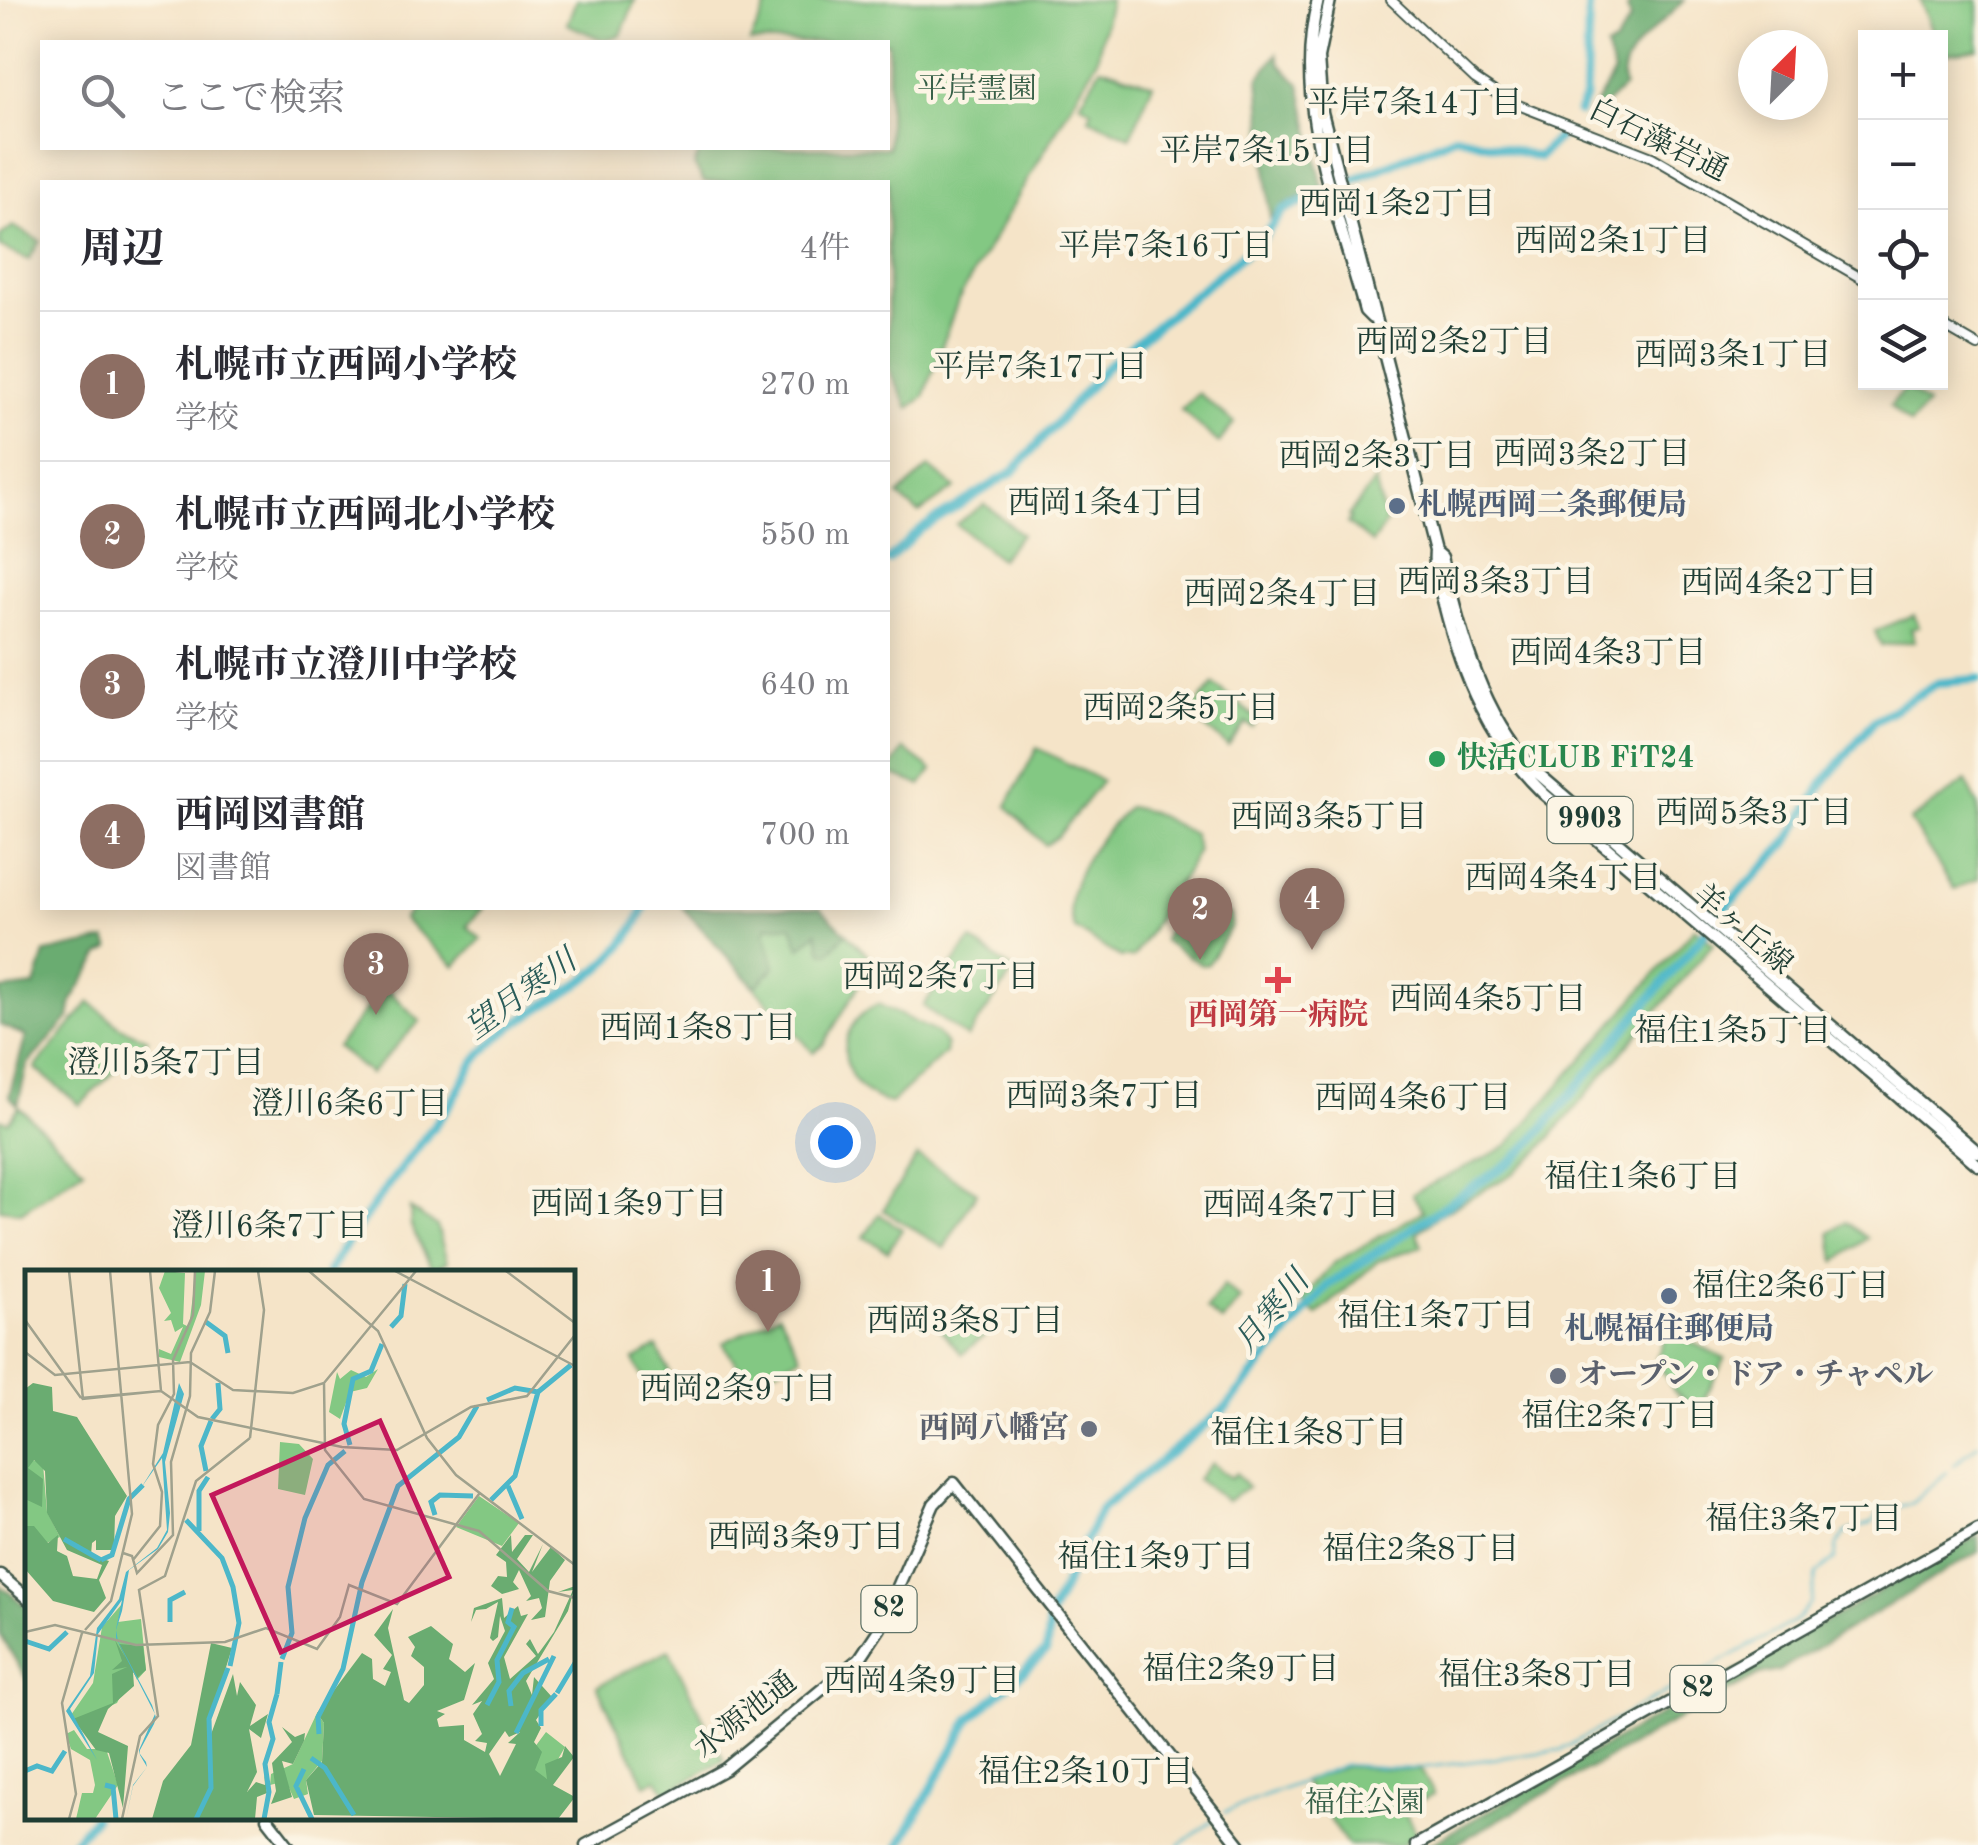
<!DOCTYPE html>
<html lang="ja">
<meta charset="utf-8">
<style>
:root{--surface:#fff;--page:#f2f2f3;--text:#2b2b33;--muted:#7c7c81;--line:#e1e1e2;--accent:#b45309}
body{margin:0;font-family:"Old Standard TT","Noto Serif JP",serif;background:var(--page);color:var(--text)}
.controls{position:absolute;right:30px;top:30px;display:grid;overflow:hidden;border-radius:0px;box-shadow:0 5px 25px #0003}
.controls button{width:90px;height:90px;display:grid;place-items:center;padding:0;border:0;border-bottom:2px solid var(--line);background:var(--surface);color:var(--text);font:50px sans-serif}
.compass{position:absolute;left:1738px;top:30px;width:90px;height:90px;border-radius:50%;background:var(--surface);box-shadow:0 5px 25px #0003;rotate:24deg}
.you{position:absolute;left:835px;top:1142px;width:35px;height:35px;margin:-25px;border:8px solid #fff;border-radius:50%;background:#1a73e8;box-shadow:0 0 0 15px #1a73e833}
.badge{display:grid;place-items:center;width:65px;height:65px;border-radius:50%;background:var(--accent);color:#fff;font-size:32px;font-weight:700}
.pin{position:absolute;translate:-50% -82px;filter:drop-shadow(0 2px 5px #0008)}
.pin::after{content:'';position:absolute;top:52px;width:35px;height:30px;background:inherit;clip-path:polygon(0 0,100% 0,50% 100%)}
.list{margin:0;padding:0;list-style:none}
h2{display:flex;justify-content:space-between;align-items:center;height:130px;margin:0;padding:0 40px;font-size:42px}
h2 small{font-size:32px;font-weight:400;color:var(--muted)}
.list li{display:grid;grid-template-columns:65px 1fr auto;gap:30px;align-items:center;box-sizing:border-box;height:150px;padding:0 40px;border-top:2px solid var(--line)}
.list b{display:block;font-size:38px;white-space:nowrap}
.list p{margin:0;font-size:32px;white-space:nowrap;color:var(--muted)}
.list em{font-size:32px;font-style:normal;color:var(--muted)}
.icon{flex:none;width:55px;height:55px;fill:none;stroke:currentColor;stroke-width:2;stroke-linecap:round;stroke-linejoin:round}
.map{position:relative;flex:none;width:1978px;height:1845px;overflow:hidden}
.search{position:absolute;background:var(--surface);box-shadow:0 5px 25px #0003;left:40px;top:40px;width:850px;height:110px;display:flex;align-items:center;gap:25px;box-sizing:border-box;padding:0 35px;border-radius:0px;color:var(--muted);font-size:38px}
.panel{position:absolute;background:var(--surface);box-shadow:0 5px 25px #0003;left:40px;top:180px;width:850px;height:730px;border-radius:0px}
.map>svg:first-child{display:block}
</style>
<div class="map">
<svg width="1978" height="1845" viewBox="0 0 1978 1845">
<rect width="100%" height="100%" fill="#fcf5e5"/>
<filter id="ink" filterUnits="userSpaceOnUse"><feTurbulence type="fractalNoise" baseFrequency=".01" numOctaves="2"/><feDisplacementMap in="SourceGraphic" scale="20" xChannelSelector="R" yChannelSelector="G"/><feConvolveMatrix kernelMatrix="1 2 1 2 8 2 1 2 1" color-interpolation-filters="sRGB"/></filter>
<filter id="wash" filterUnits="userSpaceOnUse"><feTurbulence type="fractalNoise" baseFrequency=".0048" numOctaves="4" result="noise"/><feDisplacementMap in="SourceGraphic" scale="40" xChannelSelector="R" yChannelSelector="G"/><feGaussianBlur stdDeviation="2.25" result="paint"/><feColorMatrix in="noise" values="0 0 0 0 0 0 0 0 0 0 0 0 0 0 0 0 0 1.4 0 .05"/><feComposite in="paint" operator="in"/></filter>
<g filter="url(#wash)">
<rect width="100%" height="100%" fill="#f5e4c8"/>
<path fill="#83c883" stroke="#51825c" stroke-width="2.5" d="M576,0H635L621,35L603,40L567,24Z
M746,0H1110L1097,60L958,300L924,397L909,408L888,368V182H704L694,165L702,148H888V42H750L767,6Z
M1920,0H1978V49L1941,54L1940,38L1935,37Z
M1101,67L1153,84L1130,137L1089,118L1092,110L1080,103Z
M13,226L40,241L29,260L0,247V236Z
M1906,387L1927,405L1910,424L1890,406Z
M1198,393L1234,423L1219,443L1181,410Z
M929,467L955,488L919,513L898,496Z
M1375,481L1386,524L1372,543L1347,523L1351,519L1348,516Z
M985,504L1021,534L1000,559L956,524Z
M1914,615L1919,627L1911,629L1915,641L1881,646L1875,631Z
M1214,684L1258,720L1252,727L1246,723L1228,746L1189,714Z
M1037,748L1102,781L1059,835L1045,845L1007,806Z
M904,749L932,770L921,785L888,773Z
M1966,781L1978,805V879L1954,889L1910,821Z
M1129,807L1151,812L1193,834L1198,851L1134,957L1121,958L1075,929C1056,888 1100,835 1129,807Z
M1190,894L1231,916V926L1208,964L1202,965L1163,940Z
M413,908H483L467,926L481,939L455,966L403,919Z
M683,908H820L874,961L823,1045L813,1052Z
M1695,928L1713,944L1539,1151L1514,1173L1439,1215L1417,1233L1422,1246L1378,1261L1317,1315L1301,1301L1334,1263L1423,1211L1412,1194L1506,1147Z
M971,940L1014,971L967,1038L923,1006Z
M388,990L420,1021L370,1074L336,1047L372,1002L377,1004Z
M90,1002L120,1027L148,1039L80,1105L35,1068Z
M878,1004L937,1033L946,1045L945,1053L891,1103C839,1093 827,1027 878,1004Z
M19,1107L84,1169L21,1212L0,1209V1119L8,1122Z
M917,1156L977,1192L944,1248L883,1210Z
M410,1209L437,1226L447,1262L432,1269L411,1226Z
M879,1214L902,1229L888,1251L864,1237Z
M1846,1222L1867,1238L1836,1262L1830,1233Z
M1224,1285L1240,1299L1222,1322L1206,1309Z
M956,1309L993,1329L962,1354L940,1329Z
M779,1314L801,1356L748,1383L723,1343Z
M1668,1331L1725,1358L1701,1406L1710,1411L1707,1417L1674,1391L1656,1360Z
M657,1347L675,1383L652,1395L634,1360Z
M1212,1463L1231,1478L1236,1473L1248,1487L1227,1501L1197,1479Z
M669,1650L724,1760L666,1793L657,1779L646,1785L597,1686Z
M1345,1766L1421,1770L1434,1794L1403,1809L1417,1835L1400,1845H1348L1302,1781Z"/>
<path fill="#6aac71" stroke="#447452" stroke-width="2.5" d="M1632,0H1684C1665,23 1613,55 1624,87L1596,114L1591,112L1614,73L1606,48L1615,44L1631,19L1627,9Z
M1277,54L1280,64L1300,84L1323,188L1285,204L1270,218L1259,78Z
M683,908H820L846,933L829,953L822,952L817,932L800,948L792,926H768L765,932L775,967L756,987Z
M106,940L110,949L101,954L72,1000L69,1018L27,1065L18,1105L9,1096L26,1036L0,1025V990L35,986L45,953Z
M1978,1536V1552L1778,1671L1759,1675L1707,1703L1454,1845H1428Z
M0,1585L27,1607V1680L0,1634Z"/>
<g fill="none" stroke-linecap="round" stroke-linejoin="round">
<path stroke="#4cb7c9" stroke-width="2.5" d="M1954,1465L1978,1444
M1225,1812L1344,1765L1413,1769L1561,1750L1798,1619L1811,1603L1816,1574L1835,1559L1837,1544L1847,1532L1872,1523L1880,1512L1912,1503L1947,1472
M1179,1845L1213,1821"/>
<path stroke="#4cb7c9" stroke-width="9" d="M1579,112L1585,99L1589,0
M888,560L921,529L1014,471L1108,365L1261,240L1283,210L1456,136L1539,157L1562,134
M328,1272C363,1215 405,1165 445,1111C460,1093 465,1071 482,1053C535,995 610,990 644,908
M70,1845L94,1818
M900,1845L970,1719L1046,1651L1050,1615L1101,1509L1226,1408L1328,1285L1512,1161L1531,1143L1727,906L1787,843L1824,782L1874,721L1938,683L1978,679"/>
</g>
</g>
<g filter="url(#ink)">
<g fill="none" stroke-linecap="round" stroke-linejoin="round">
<g stroke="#3f564a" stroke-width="12">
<path id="secondary" d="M1391,0L1475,79L1508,101L1652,157L1866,281
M1940,324L1978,346"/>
</g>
<g stroke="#3f564a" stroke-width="15">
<path id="primary" d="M1318,0C1291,105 1338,210 1365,311L1372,318
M1330,0L1318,58L1322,112L1435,551C1433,569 1439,586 1444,604C1462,676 1489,741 1544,794L1978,1165
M1435,551L1442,557C1462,635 1479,709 1534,770L1978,1152
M0,1575L28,1599
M267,1818L288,1845
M586,1845L725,1769L860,1658L880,1628L934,1504L954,1483L1240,1845
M1416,1845L1978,1530"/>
</g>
<use href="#secondary" stroke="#fff" stroke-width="8"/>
<use href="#primary" stroke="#fff" stroke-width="10"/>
</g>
</g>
<g fill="#5c6f8a" stroke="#fcf5e5" stroke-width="4">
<circle cx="1397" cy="506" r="10"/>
<circle cx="1669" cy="1296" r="10"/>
</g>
<circle fill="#2e9e5b" stroke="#fcf5e5" stroke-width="4" cx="1437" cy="759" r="10"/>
<path fill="#e0444e" stroke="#fcf5e5" stroke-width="4" d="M1273 965h10v10h10v10h-10v10h-10v-10h-10v-10h10z"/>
<g fill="#6b7280" stroke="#fcf5e5" stroke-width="4">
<circle cx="1558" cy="1376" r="10"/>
<circle cx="1089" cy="1429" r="10"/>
</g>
<g text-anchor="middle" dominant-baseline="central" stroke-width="9" stroke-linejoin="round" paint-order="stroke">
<g fill="#fcf5e5" stroke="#617469" stroke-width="2.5">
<rect x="1547.5" y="797" width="85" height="46" rx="8"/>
<rect x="861.5" y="1586" width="55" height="46" rx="8"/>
<rect x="1670.5" y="1666" width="55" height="46" rx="8"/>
</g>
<g font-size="28" font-weight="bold" fill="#1f3d34">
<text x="1590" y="820">9903</text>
<text x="889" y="1609">82</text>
<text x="1698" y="1689">82</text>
</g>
<g font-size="30" fill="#386048" stroke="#fcf5e5">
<text x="977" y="90">平岸霊園</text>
<text x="1365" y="1804">福住公園</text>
</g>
<g font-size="30" fill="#1f3d34" stroke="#fcf5e5">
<text transform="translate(1658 141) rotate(26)">白石藻岩通</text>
<text transform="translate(1742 930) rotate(41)">羊ヶ丘線</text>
<text transform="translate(746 1716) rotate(-38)">水源池通</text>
</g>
<g font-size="30" font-weight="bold" fill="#4e5e75" stroke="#fcf5e5" text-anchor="start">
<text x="1417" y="506">札幌西岡二条郵便局</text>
<text x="1669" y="1330" text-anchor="middle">札幌福住郵便局</text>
</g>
<g font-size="30" font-weight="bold" fill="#27864d" stroke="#fcf5e5" text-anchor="start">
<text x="1457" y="759">快活CLUB FiT24</text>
</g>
<g font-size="30" font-weight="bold" fill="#be3a42" stroke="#fcf5e5">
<text x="1278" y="1016">西岡第一病院</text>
</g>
<g font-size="30" font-weight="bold" fill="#5b616d" stroke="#fcf5e5" text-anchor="start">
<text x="1578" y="1376">オープン・ドア・チャペル</text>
<text x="1069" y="1429" text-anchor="end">西岡八幡宮</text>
</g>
<g font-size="32" fill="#1f3d34" stroke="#fcf5e5">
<text x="1415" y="105">平岸7条14丁目</text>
<text x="1267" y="153">平岸7条15丁目</text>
<text x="1397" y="206">西岡1条2丁目</text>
<text x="1613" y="243">西岡2条1丁目</text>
<text x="1166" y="248">平岸7条16丁目</text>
<text x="1454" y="344">西岡2条2丁目</text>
<text x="1733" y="357">西岡3条1丁目</text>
<text x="1040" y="369">平岸7条17丁目</text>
<text x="1592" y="456">西岡3条2丁目</text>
<text x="1377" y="458">西岡2条3丁目</text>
<text x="1106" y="505">西岡1条4丁目</text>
<text x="1496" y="584">西岡3条3丁目</text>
<text x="1779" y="585">西岡4条2丁目</text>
<text x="1282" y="596">西岡2条4丁目</text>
<text x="1608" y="655">西岡4条3丁目</text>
<text x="1181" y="710">西岡2条5丁目</text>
<text x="1754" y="815">西岡5条3丁目</text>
<text x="1329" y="819">西岡3条5丁目</text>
<text x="1563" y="880">西岡4条4丁目</text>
<text x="941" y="979">西岡2条7丁目</text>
<text x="1488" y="1001">西岡4条5丁目</text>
<text x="698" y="1030">西岡1条8丁目</text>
<text x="1733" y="1033">福住1条5丁目</text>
<text x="166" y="1065">澄川5条7丁目</text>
<text x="1104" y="1098">西岡3条7丁目</text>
<text x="1413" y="1100">西岡4条6丁目</text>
<text x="350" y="1106">澄川6条6丁目</text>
<text x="1643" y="1179">福住1条6丁目</text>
<text x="629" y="1206">西岡1条9丁目</text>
<text x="1301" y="1207">西岡4条7丁目</text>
<text x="270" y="1228">澄川6条7丁目</text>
<text x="1791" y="1288">福住2条6丁目</text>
<text x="1436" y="1318">福住1条7丁目</text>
<text x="965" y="1323">西岡3条8丁目</text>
<text x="738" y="1391">西岡2条9丁目</text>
<text x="1620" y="1418">福住2条7丁目</text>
<text x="1309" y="1435">福住1条8丁目</text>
<text x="1804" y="1521">福住3条7丁目</text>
<text x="806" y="1539">西岡3条9丁目</text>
<text x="1421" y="1551">福住2条8丁目</text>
<text x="1156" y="1559">福住1条9丁目</text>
<text x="1241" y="1671">福住2条9丁目</text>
<text x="1537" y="1677">福住3条8丁目</text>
<text x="922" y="1683">西岡4条9丁目</text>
<text x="1086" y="1774">福住2条10丁目</text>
</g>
<g font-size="32" font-style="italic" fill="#2a5c59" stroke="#fcf5e5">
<text transform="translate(522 996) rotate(-36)">望月寒川</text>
<text transform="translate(1273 1313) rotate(-50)">月寒川</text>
</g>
</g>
<g transform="translate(25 1270)">
<rect width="550" height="550" fill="#f5e4c8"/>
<path d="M140,1L160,3L158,54L164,57L171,1H180L176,35L155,92L134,87V79L146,84L158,57L150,62L146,50L139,51L146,43L134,18ZM353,99L342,118L325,122L315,149L304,142L312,102L315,109L326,100L341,107ZM255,172L274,174L288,189L280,225L253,219ZM8,190L18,194L22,242L35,267L0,283V195ZM454,226L494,253L477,276L431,257ZM97,334L93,352L116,349L121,400L112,410L108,401L92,433L51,451L46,445L68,413L77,357ZM292,443L299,453L297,491L281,510L283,524L269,529L261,511L245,515L246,504L268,494ZM49,460L62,479H81L93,515L70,549H51L57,523H68L70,515L65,490L46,479L41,464ZM521,462L540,477L520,512L498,493Z" fill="#83c883"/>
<path d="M8,113L27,117L28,141L52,147L102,226L90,246L89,280H71V270L67,273L66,285L84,291L74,310L81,328L69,342L28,331L0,299V256H9L23,273L33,265L32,281L42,286L48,306L72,309L77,295L42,280L22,243L20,201L9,190L3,198L18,209L17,237L0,229V119ZM486,265L487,282L500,265H508L492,289L504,302L518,274L507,302L526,277L540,290L525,311L520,347L506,350L517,338L514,328L501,331L506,326L494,300L488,312L494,319L477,324L466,316L473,306L482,307L481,292L471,285ZM550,316L543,341L501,411L507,425L509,407L527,427L511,450L516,458L509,472L517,482L510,500L522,509L520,494L537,487L540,476L549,487L528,515L550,527L533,549L289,545L281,510L297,492L299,453L292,443L337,383L347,389L348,409L360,416L366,402L358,399L367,385L349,365L368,339L363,358L379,430L384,433L399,415V397L386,386L390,377L383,367L406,356L428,374L424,389L440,402L450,393L439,430L412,441L420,444L412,449L414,457L439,455V470L460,482L462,473L450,471L457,464L448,444L457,431L447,435L469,409L463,393L480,361L475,346L473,367L468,371L465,368L473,332L461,339L451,340L446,352L449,338L477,328L479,348L493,336L496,346L503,344L479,387L485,409L511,386L501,374L505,369L513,384L529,362L548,320L533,322ZM480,461L484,467L495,462L483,473L491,474L475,506L464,484ZM90,370L100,387L94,374L118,376L121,400L112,408L108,402L109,416L83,439L73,462L103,476L98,538L84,483L71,480L48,449L88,433L87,404L102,397L87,400L97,391ZM186,373L207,378L185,449V467L208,404L212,426L215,412L231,435L225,456L243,444L236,468L224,459L232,502L222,522L231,512L240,515L239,500L242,523L232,527L230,549H127L138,511L166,475ZM257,457L270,467L280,463L279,471L268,494L257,491L267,527L246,534L251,521L247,493L267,472Z" fill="#6aac71" fill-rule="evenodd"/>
<path d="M154,113L159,124L140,192L145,243L143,262L133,279L104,300L97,341L91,360L93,371L127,435L130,444L131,448L129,454L115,480V484L121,492L122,497L108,516L101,549L108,515L122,497L115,485L114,480L130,444L91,368V359L97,330L73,364L69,403L45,439L72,490L41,441L65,406L72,358L94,329L101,302L132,278L142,260L137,188L116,218L138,183Z" fill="#4cb7c9"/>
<path fill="none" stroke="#4cb7c9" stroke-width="5" d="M181,52L200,66L203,83M366,57L376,46L380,14M513,122L546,95M462,130L490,118L513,122M187,149L195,139L193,113M325,175L319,154L328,109L346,101L357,74M181,201L176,176L186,151M483,216L497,249M466,230L490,206L513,122M410,245L406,232L415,225L448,226M161,250L197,288L208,317L214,353L205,396M174,261V221L183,207M39,269L76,290M76,290L87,285L104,229L118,215M145,352V330L160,322M0,371L24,379L42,362M257,389L267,363L263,317L280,248L303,195L320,181M532,423L550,393M252,424L256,392M462,435L474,412L472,390L489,357L483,352L487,338M486,436L484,421L498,403L524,389M516,456V440L531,424M491,463L529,386M294,464L293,447L318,399L337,312L373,216L434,167L452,136M286,488L300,498L329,545M279,499L271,516L287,549M0,501L12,496L27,501L40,481M80,515L88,517L91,549M171,549L186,518L184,449L203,398M239,549L244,522L240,494L248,469L244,452L252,424"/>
<path fill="none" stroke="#9fa18d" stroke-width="2.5" d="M44,1L58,129L136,121L125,1M284,1L353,61L402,168L431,205L550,295M370,1L550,96M481,1L550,53M0,50L56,128M0,82L30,105L165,92L208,120L268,123L299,113L391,1M299,113L300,180L339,229L454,261L523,321L550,328M56,128L136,121L173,147L317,177L372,180L446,137L502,126L550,65M225,168L239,40L233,1M98,283L107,286L112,303L148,265L146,192L165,126L166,83L185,42L190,1M108,290L135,256L137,222L128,194L133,155L149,124L148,90L168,45L170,1M60,360L86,331L107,244L85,1M0,362L30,355L111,375L200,372L241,358L292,379L315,347L324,315L372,334L454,224M44,549L51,524L37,433L57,363M97,549L115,466L133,446L114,320L140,306L171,211L225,168"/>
<path fill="#c2185b" fill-opacity="0.15" stroke="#c2185b" stroke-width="5" d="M355,151L424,307L256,382L187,225Z"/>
<rect width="550" height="550" fill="none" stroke="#1f3d34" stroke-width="5"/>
</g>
</svg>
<div class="controls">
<button>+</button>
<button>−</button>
<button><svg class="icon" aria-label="locate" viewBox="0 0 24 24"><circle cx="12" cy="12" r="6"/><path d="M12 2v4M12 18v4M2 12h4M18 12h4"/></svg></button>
<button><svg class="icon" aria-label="layers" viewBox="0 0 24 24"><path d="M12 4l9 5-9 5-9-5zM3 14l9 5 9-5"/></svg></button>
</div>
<svg class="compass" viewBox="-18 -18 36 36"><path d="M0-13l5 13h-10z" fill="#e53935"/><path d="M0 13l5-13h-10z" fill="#7c7c81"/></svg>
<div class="you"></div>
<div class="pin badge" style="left:768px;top:1332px;background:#8d6e63">1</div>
<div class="pin badge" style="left:1200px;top:960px;background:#8d6e63">2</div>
<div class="pin badge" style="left:376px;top:1015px;background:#8d6e63">3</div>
<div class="pin badge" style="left:1312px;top:950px;background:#8d6e63">4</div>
<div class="search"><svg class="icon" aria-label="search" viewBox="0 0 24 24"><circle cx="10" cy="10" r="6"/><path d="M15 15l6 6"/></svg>ここで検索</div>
<section class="panel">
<h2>周辺<small>4件</small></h2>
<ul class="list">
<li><span class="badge" style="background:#8d6e63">1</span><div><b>札幌市立西岡小学校</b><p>学校</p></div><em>270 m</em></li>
<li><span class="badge" style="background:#8d6e63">2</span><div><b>札幌市立西岡北小学校</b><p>学校</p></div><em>550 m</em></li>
<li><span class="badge" style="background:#8d6e63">3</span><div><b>札幌市立澄川中学校</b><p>学校</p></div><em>640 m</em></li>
<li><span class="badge" style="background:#8d6e63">4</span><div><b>西岡図書館</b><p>図書館</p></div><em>700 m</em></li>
</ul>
</section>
</div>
